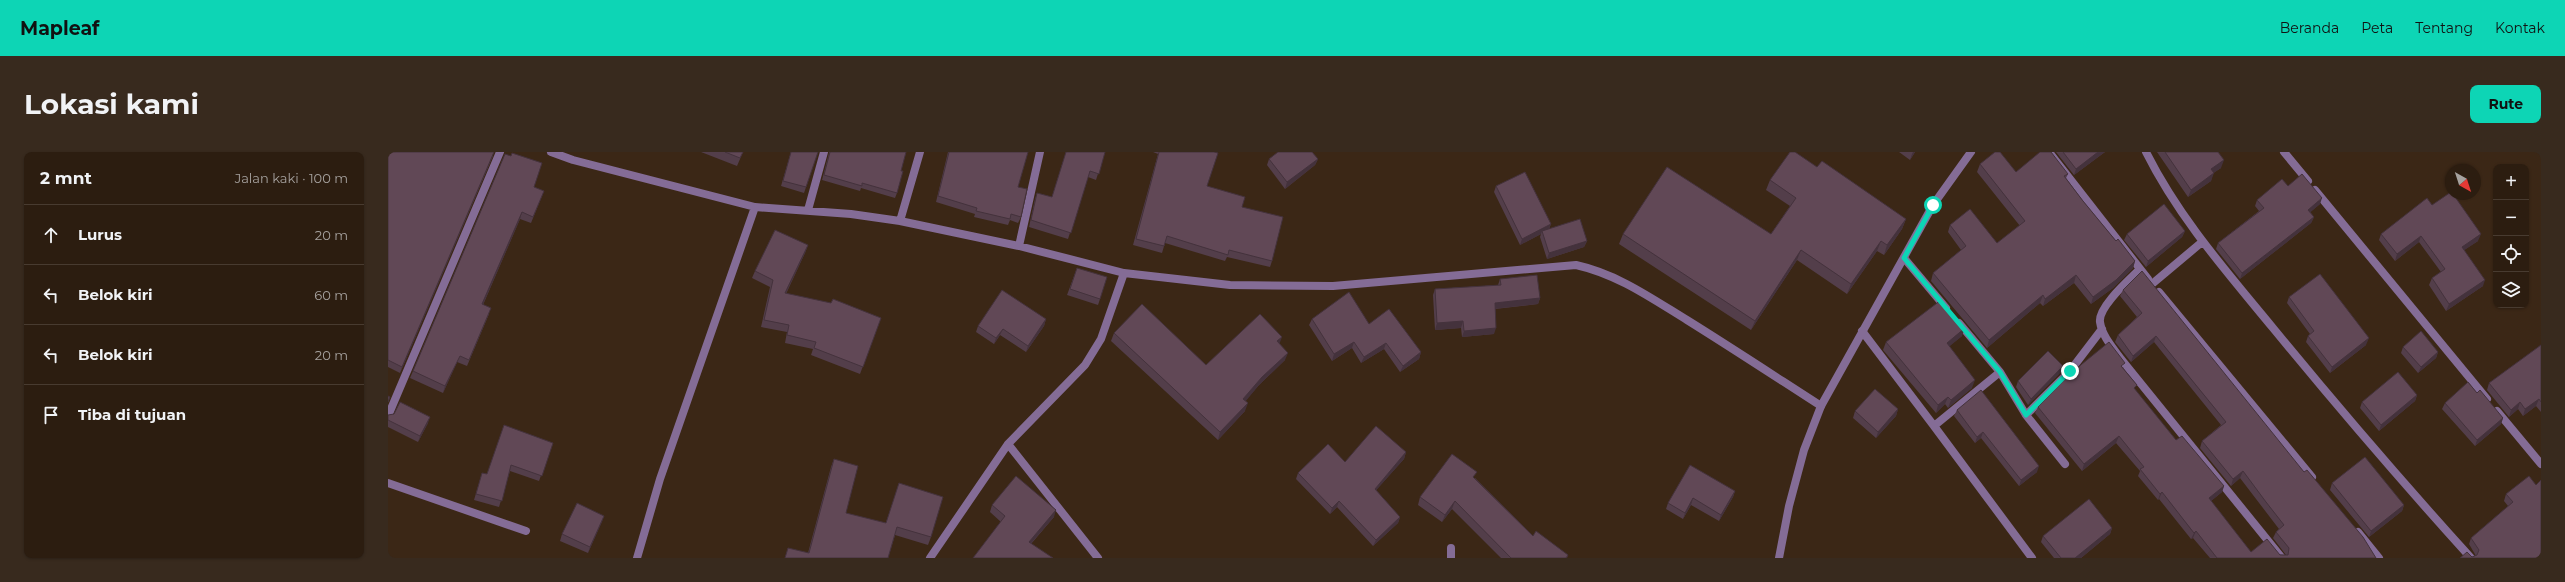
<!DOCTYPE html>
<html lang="id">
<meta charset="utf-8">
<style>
:root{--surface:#2c1d10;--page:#382a1e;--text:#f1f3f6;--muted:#a6a29f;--line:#483b30;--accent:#0dd5b5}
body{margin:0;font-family:Montserrat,sans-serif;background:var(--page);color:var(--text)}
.controls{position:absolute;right:12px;top:12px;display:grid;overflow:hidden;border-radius:8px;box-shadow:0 1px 3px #0004}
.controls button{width:36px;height:36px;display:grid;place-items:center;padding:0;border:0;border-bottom:1px solid var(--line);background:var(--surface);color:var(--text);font:20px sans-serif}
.compass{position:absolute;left:2057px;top:12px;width:36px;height:36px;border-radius:50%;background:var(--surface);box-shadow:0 1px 3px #0004;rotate:141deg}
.stop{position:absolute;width:12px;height:12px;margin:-9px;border:3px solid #0dd5b5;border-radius:50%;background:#fff}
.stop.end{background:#0dd5b5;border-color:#fff;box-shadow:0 1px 4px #0008}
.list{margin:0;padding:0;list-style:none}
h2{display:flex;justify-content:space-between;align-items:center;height:52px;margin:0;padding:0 16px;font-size:17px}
h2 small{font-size:13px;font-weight:400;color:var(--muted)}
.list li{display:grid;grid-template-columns:26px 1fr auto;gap:12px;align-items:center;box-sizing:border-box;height:60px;padding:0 16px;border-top:1px solid var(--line)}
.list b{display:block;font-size:15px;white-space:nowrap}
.list em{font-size:13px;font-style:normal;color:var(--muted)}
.icon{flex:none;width:22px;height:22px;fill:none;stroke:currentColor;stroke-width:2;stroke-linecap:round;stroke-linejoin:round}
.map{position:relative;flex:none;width:2153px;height:406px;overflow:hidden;border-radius:8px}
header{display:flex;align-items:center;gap:24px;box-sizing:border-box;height:56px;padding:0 20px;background:var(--accent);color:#111}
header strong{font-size:19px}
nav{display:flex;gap:22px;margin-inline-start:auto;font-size:14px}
.intro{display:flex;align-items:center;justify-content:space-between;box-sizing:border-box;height:96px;padding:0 24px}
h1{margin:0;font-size:28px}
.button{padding:10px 18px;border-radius:8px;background:var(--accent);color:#111;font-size:14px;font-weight:700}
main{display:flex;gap:24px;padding:0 24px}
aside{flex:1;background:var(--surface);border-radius:8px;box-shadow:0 1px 3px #0004}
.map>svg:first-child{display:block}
</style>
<header>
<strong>Mapleaf</strong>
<nav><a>Beranda</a><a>Peta</a><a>Tentang</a><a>Kontak</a></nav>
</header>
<div class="intro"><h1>Lokasi kami</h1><a class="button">Rute</a></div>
<main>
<aside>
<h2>2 mnt<small>Jalan kaki · 100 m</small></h2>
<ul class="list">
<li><svg class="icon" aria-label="ahead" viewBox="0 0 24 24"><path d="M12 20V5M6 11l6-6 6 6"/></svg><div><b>Lurus</b></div><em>20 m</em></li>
<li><svg class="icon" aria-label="left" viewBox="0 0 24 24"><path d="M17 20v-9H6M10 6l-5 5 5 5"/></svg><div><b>Belok kiri</b></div><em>60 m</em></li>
<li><svg class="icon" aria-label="left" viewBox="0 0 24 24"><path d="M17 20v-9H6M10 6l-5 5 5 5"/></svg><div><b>Belok kiri</b></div><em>20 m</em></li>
<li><svg class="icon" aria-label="arrive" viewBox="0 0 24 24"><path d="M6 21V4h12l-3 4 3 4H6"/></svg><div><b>Tiba di tujuan</b></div></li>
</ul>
</aside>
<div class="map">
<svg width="2153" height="406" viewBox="0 0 2153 406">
<rect width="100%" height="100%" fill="#3b2716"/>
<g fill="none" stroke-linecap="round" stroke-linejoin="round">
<path stroke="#846c96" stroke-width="8" d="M163,0L185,8L367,55
M1661,0L1760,127
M1758,0C1791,66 1839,120 1885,176C1949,254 2015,331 2083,406
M1896,0L1920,29
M1927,38L2099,247
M420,58L436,0
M512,69L532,0
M631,94L652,0
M1516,106L1558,156
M1752,117C1741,128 1710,155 1712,170C1714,184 1725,196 1733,207L1894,406
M1764,132L1814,90
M1771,140L1924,325
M1571,171L1612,220L1546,274L1644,406
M1474,179L1546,274
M1612,220L1638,263L1677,312
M2109,259L2153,312
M1638,263L1682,219L1714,177
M0,264L112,0
M620,292L710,406
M0,331L138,379
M1970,380L1991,406
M249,406L272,327L367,55L463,62L512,69L631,94L736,121L842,133L945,134L1188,113C1229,122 1263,146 1299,168C1344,196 1388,225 1433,254
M542,406L620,292L697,213L713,187L736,121
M1063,406V396"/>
<path stroke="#846c96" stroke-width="8" d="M1391,406L1401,354L1416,298L1433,254L1545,53L1583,0"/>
</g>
<path fill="#533e4a" d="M0,0L105,4L12,221L0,215Z
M313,0H355L349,14Z
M403,0H430L416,41L393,34Z
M441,0H518L513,19L509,41L507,46L473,36L472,39L434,28L441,1Z
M560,0H640L630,35L633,65L630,71L622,68L620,73L586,65L587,62L548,50Z
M678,0H717L708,28L700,25L680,87L641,75L647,47L649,41L664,45Z
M765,0H826L819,34L854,55L884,109L882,115L839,105L837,109L777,91L774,101L745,93L770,2Z
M1511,0H1527L1522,8Z
M1668,0H1717L1686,23Z
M1769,0H1830L1833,16L1825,21L1823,29L1800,45Z
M123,4L146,35L156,39L143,71L132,67L95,153L101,162L79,214L69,210L55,241L22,226L25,219Z
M881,7H930L927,13L897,37L879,13Z
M1592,12L1628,20L1680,22L1678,26L1695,49L1728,89L1747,109L1745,116L1725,136L1703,152L1686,131L1655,154L1652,151L1599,196L1543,129L1545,121L1573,98L1560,80L1562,73L1609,91L1632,74L1589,20Z
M1429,15L1518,67L1514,77L1496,103L1489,99L1459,142L1409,108L1363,178L1231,92L1235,82H1383L1402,54L1378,38L1382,28Z
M1108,34L1163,72L1161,77L1199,89L1196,95L1159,107L1152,85L1153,82L1132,93L1106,40Z
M1900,34L1932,52L1922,60L1926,65L1923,71L1852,127L1828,97L1830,91L1871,59L1867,54L1869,48Z
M2044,53L2090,89L2076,98L2095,134L2058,159L2041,133L2044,126L2053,120L2031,90L2007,109L1991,88L1993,82Z
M1797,79L1794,85L1758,115L1736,88L1739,82Z
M420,93L417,101L398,142L493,166L472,222L423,203L425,197L397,191L399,180L373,175L382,135L364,126L367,119Z
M689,116L712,147L710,153L679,143Z
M1112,127L1152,146L1150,152L1107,157L1106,182L1074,185L1073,176L1047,178L1045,143L1047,137L1110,133Z
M1735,138L1916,320L1988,406H1822L1805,386L1803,387L1771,347L1770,348L1750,324L1752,319L1728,291L1694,319L1647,261L1650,255L1735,215L1747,238L1788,288L1836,334L1834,340L1823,349L1863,400L1898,403L1885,386L1888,380L1891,377L1852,326L1843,334L1812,296L1814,289L1833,273L1766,190L1743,210L1727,190L1730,183L1749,165L1732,144Z
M1901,145L1978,193L1942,221L1918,190L1920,184L1922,182L1899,151Z
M658,167L656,174L638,200L612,183L606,192L588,180L590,174Z
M924,167L981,172L1033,200L1031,207L1012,220L996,197L973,211L964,196L944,209L921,173Z
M726,181L818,213L892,192L897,208L871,233L857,249V259L830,288L723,189Z
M1574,184L1561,194L1584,236L1560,256L1557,252L1548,261L1495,198L1498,190Z
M2153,193V260L2148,254L2135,264L2130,257L2121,265L2099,238L2101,231Z
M2015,195L2050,200L2048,206L2030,221L2013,201Z
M1675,214L1673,220L1640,253L1628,235L1630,229Z
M2089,241L2115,266L2113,272L2087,294L2054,257L2057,251Z
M2029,243L2027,249L1991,279L1972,256L1974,250Z
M1510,257L1508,264L1488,286L1465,266L1467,259Z
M1569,258L1649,320L1631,334L1593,286L1587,291L1566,264Z
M0,263L40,271L30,290L0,275Z
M165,291L151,329L122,319L111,355L86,348L94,321L98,322Z
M1018,300L1016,307L988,338L1012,365L1010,371L985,394L949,355L942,362L908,327L910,321L957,310Z
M446,307L458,361L498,371L511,331L543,385L540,393L507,383L500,406H397L400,396L420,401L443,315Z
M1087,326L1145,384L1180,403L1179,406H1113L1064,357L1054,370L1030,353L1032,345Z
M1944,331L2016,353L2014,359L1981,385L1942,338Z
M2148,333L2153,406L2084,405L2088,404L2081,392L2083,386L2120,354L2116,349L2118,342Z
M1347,339L1345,345L1331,369L1303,353L1295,367L1278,357L1280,351Z
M604,353L666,365L643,392L585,406L613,370L602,360Z
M216,364L200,401L172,389L174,382Z
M1724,376L1722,382L1693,406H1666L1653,390L1655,384Z"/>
<path fill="#44323c" d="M106,0L12,221L14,215Z
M1525,0H1527L1522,8L1524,2Z
M1710,0H1717L1686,23L1688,17Z
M930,7L927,13L897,37L899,30Z
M1836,8L1833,16L1820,25L1823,17Z
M1826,21L1823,29L1800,45L1803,38Z
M1934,46L1932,52L1918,64L1920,58Z
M134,60L132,67L92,159L94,152Z
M1926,65L1923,71L1852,127L1854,121Z
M1518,67L1514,77L1496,103L1499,93Z
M1163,72L1160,78L1154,79L1153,82L1132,93L1134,87Z
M1797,79L1794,85L1758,115L1760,109Z
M2093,82L2090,89L2072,101L2074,95Z
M2033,84L2031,90L2007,109L2009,102Z
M1199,89L1196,95L1159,107L1161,101Z
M1493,89L1489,99L1459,142L1463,132Z
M420,93L417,101L394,149L397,141Z
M1413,98L1409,108L1363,178L1367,169Z
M1747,109L1745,116L1725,136L1703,152L1705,145Z
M1688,123L1686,131L1655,154L1657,147Z
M2097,128L2095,134L2058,159L2061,152Z
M1655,143L1652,151L1599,196L1601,188Z
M1152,146L1150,152L1105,157L1107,151Z
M658,167L656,174L638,200L640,194Z
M1075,169L1073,176L1047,178L1049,171Z
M1108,176L1106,182L1074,185L1076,179Z
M1577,176L1574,184L1556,199L1559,191Z
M615,177L612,183L606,192L608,186Z
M1768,184L1766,190L1743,210L1745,204Z
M894,185L891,193L889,189Z
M1981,186L1978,193L1942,221L1944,215Z
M966,190L964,196L944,209L946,202Z
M998,191L996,197L973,211L976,205Z
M1033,200L1031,207L1012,220L1015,214Z
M2050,200L2048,206L2030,221L2033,215Z
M900,201L897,208L871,233L853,255L855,247L874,225Z
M72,204L69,210L55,241L57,234Z
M1675,214L1673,220L1640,253L1643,247Z
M1587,228L1584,236L1560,256L1563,248Z
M2029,243L2027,249L1991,279L1993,273Z
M1560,245L1557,252L1548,261L1550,253Z
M2151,247L2148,254L2135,264L2137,257Z
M2132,250L2130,257L2121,265L2123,258Z
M860,251L857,259L830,288L832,280Z
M1510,257L1508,264L1488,286L1490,280Z
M42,265L40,271L30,290L32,284Z
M2115,266L2113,272L2087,294L2089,288Z
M1595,280L1593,286L1587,291L1589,285Z
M1731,284L1728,291L1694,319L1696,312Z
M1018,300L1016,307L984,343L987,337Z
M1651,314L1649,320L1631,334L1633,328Z
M1855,319L1852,326L1843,334L1845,327Z
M1836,334L1834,340L1818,353L1821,346Z
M1347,339L1345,345L1331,369L1333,363Z
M1774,340L1771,347L1770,348L1772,342Z
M1305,346L1303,353L1295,367L1297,361Z
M951,349L949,355L942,362L944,356Z
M1067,349L1064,357L1054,370L1057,363Z
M2016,353L2014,359L1981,385L1983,379Z
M668,358L666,365L638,397L641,390Z
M216,364L214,370L200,401L202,395Z
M1012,365L1010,371L985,394L988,388Z
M1724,376L1722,382L1693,406H1687Z
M1808,379L1805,386L1803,387L1806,381Z"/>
<path fill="#614856" stroke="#44323c" d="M0,0L2,1L3,0H106L14,215L0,208Z
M337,0H355L352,6Z
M403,0H430L418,35L395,29Z
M442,0H518L513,19H515L509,41L474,31V34L436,23Z
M561,0H640L630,35L639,37L633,65L623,62L622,67L588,59L589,56L550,44Z
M678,0H717L711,22L702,19L683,81L643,68L649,41L664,45Z
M771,0H826L830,1L819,34L857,45L854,55L895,65L884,109L841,98L840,103L779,84L776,94L748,87Z
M890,0H924L930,7L899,30L881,7Z
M1402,0H1407L1429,15L1434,9L1518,67L1499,93L1493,89L1463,132L1413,98L1367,169L1235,82L1279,15L1383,82L1408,46L1382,28Z
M1607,0H1612L1628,20L1652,0H1663L1680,22L1676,24L1695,49L1728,89L1730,87L1747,109L1728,128L1705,145L1688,123L1657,147L1655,143L1601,188L1545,121L1578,94L1562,73L1582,57L1609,91L1637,69L1592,12Z
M1675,0H1710L1688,17Z
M1777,0H1830L1836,8L1823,17L1826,21L1803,38Z
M124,1L154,11L146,35L156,39L145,65L134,60L94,152L103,156L81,208L72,204L57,234L25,219L117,2L123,4Z
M1137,20L1163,72L1134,87L1108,34Z
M1914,22L1934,46L1920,58L1926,65L1854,121L1830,91L1876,56L1869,48L1894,27L1900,34Z
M2063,40V42H2065L2093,82L2074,95L2097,128L2061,152L2044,126L2057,117L2033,84L2009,102L1993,82L2039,46L2044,53Z
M1776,52L1797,79L1760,109L1739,82Z
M1192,67L1199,89L1161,101L1154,79Z
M387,78L420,93L397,141L443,151L445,147L493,166L475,215L426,196L428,190L399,183L401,173L376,168L385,128L367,119Z
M689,116L719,125L712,147L682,137Z
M1754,119L1916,320L1919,318L1975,385L1988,406H1829L1808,379L1806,381L1774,340L1772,342L1752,317L1756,315L1731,284L1696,312L1650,255L1683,221L1721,190L1737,211L1733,214L1749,233L1746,236L1788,288L1794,284L1836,334L1821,346L1863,400L1879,387L1892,403H1900L1901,396L1888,380L1896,373L1878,350L1855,319L1845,327L1814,289L1838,270L1768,184L1745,204L1730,183L1754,161L1735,138Z
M1932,122L1981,186L1944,215L1920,184L1926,179L1901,145Z
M1149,123L1152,146L1107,151L1108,176L1076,179L1075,169L1049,171L1047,137L1113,133L1112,127Z
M614,138L658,167L640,194L615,177L608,186L590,174Z
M961,140L981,172L1001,157L1033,200L1015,214L998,191L976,205L966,190L946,202L924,167Z
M1553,148L1577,176L1559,191L1587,228L1563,248L1560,245L1550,253L1498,190Z
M754,152L818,213L872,162L894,185L889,189L900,201L874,225L855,247L860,251L832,280L726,181Z
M2033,179L2050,200L2033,215L2015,195Z
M2153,193V250L2151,247L2137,257L2132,250L2123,258L2101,231Z
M1660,199L1675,214L1643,247L1630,229Z
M2010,220L2029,243L1993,273L1974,250Z
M2080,230L2089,241L2092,238L2115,266L2089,288L2057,251Z
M1487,237L1510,257L1490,280L1467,259Z
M1593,238L1651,314L1633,328L1595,280L1589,285L1569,258Z
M0,244L2,245L0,250Z
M12,250L42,265L32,284L0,268V263L6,262Z
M116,273L165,291L154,324L123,313L114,349L88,342L94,321L99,322Z
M988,274L1018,300L987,337L1012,365L988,388L951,349L944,356L910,321L940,292L957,310Z
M1064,302L1089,320L1085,325L1145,384L1148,379L1180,403L1178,406H1123L1067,349L1057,363L1032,345Z
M1977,305L2016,353L1983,379L1944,331Z
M446,307L470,314L458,361L498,371L511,331L555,345L543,385L509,375L500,406H397L400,396L421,401Z
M1302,313L1347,339L1333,363L1305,346L1297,361L1280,351Z
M628,324L668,358L641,390L665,406H585L617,364L604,353Z
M2141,324L2148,333L2153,328V406H2072L2079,400L2084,405L2089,403L2091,398L2083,386L2125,350L2118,342Z
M1701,347L1724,376L1687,406H1673L1655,384Z
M189,351L216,364L202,395L174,382Z"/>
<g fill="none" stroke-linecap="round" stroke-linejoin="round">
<path stroke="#0dd5b5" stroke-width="5" d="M1545,53L1516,106L1612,220L1638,263L1682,219"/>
</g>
</svg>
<div class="controls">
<button>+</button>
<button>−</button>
<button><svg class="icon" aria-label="locate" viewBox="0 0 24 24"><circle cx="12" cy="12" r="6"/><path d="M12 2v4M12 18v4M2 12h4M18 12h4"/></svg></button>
<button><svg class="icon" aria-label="layers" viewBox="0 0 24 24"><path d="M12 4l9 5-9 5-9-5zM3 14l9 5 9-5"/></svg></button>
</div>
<svg class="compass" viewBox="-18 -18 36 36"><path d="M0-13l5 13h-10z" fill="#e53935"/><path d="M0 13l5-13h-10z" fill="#a6a29f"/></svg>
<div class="stop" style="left:1545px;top:53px"></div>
<div class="stop end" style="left:1682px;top:219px"></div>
</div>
</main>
